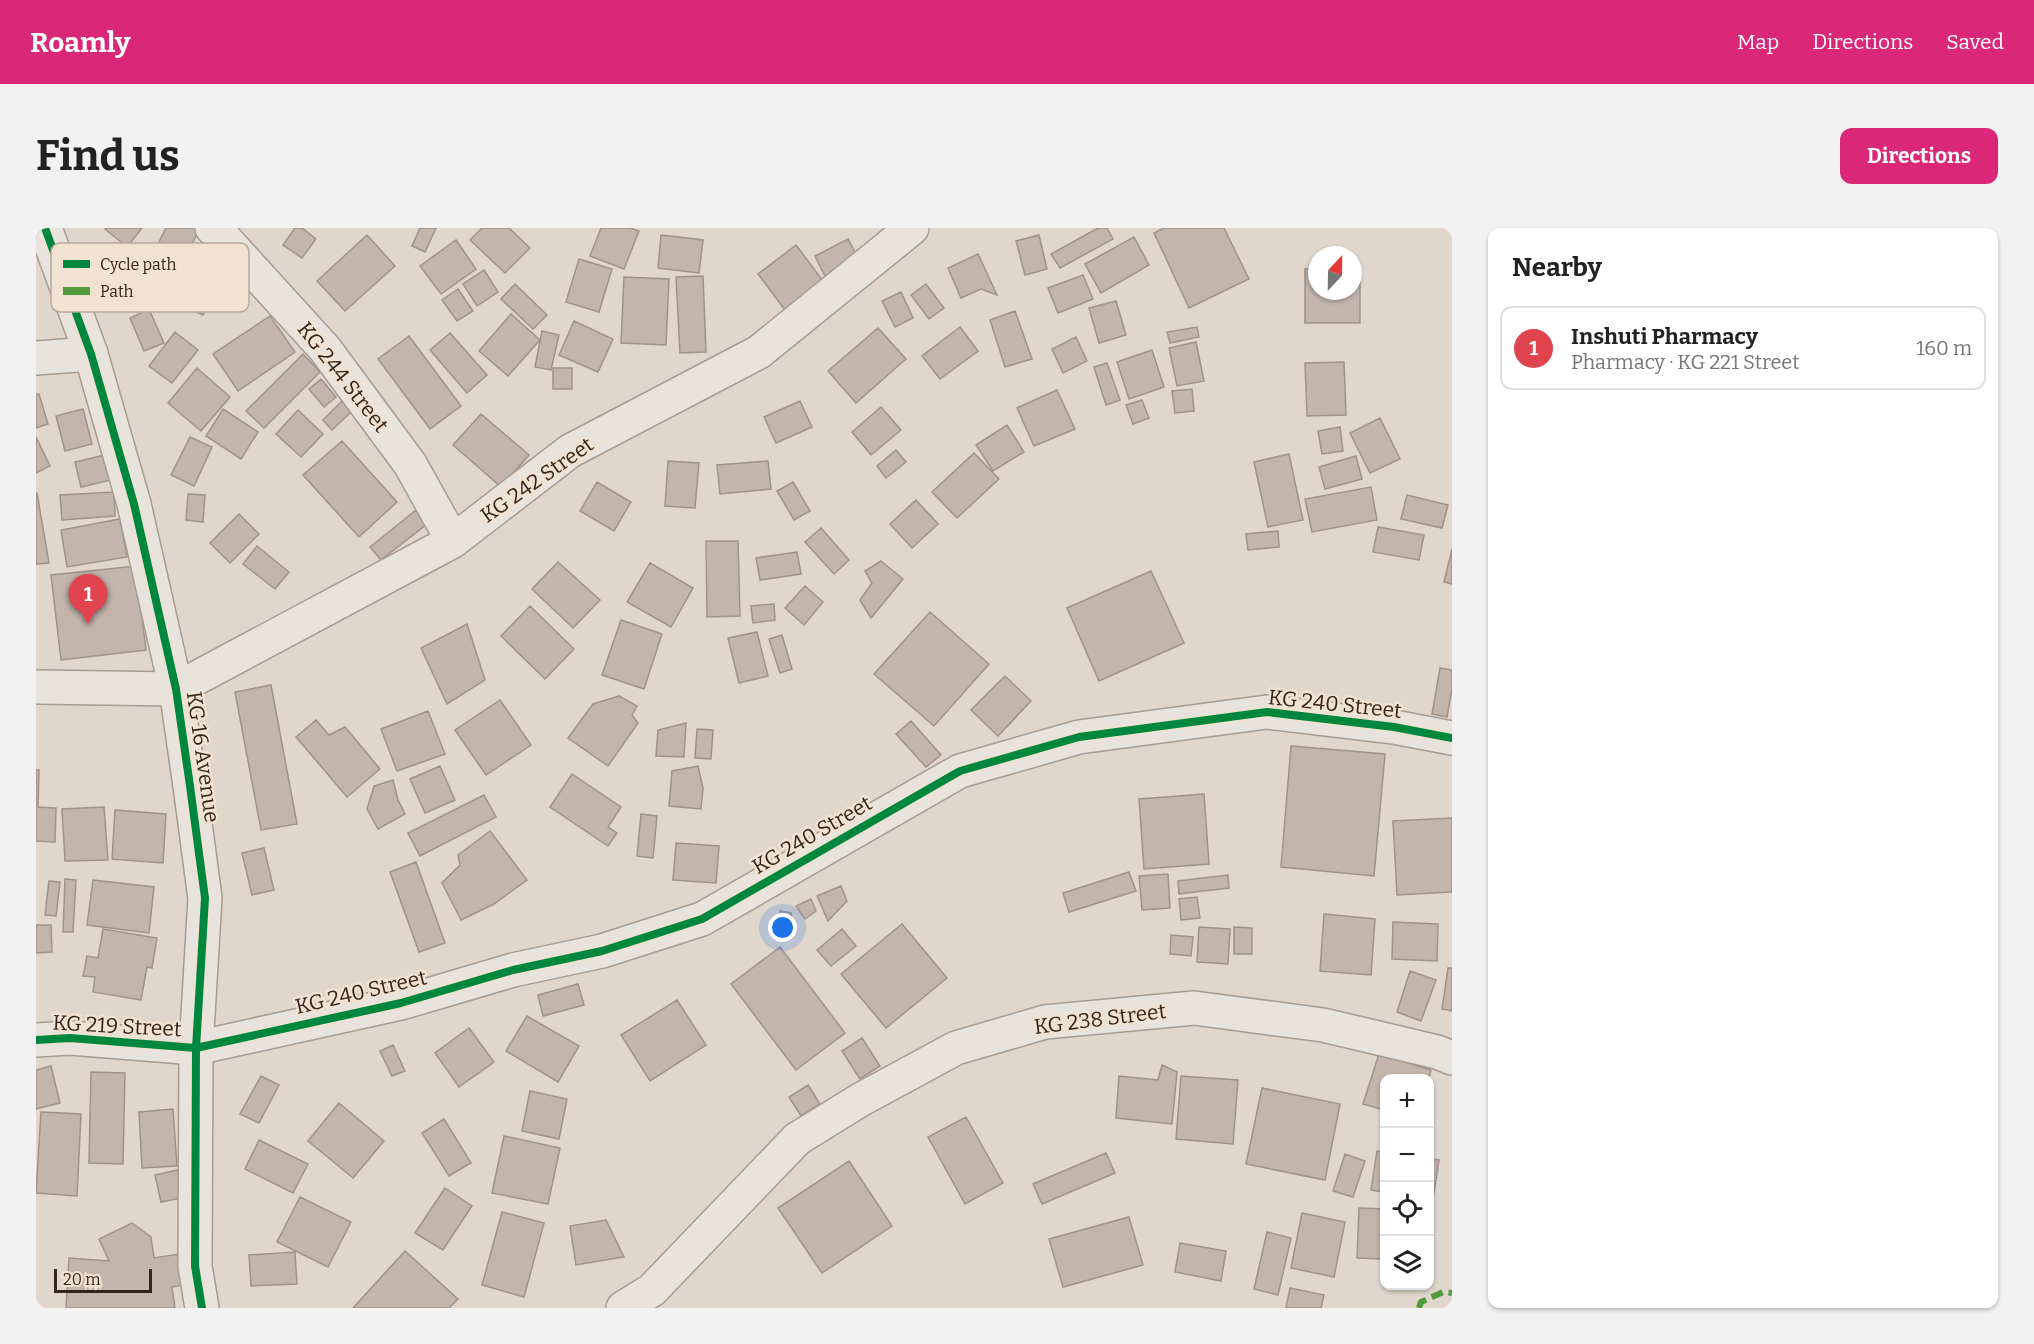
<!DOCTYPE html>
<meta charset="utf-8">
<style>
:root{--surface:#fff;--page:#f2f2f2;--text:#222;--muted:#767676;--line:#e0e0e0;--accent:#db2777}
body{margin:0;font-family:Bitter,serif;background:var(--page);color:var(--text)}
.controls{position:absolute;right:18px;bottom:18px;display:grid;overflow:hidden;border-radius:12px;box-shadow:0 2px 4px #0004}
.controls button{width:54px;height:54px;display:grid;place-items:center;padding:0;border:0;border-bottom:2px solid var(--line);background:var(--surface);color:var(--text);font:30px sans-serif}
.compass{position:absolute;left:1272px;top:18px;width:54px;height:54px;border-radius:50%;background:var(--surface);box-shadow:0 2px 4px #0004;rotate:22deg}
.scale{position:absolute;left:18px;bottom:15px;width:98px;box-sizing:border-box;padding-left:6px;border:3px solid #33241e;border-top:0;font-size:16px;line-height:21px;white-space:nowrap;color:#33241e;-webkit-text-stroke:4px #f2e2d1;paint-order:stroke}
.you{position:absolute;left:747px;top:700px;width:21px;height:21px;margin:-15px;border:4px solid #fff;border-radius:50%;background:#1a73e8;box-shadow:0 0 0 9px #1a73e833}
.badge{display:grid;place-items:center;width:39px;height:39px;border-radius:50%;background:var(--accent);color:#fff;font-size:20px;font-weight:700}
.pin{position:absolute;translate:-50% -50px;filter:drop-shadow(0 2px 3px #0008)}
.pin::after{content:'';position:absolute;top:32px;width:21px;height:18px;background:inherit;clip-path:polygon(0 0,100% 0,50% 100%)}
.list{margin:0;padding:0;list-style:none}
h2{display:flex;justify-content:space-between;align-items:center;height:78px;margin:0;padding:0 24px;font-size:26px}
h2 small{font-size:20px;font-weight:400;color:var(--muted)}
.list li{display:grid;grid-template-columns:39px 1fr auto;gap:18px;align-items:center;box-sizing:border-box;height:84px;margin:0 12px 12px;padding:0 12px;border:2px solid var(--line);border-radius:12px}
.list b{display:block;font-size:22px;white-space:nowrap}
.list p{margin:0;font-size:20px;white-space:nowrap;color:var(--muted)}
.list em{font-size:20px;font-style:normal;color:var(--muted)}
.icon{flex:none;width:33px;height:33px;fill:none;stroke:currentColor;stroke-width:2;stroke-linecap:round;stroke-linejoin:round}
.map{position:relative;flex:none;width:1416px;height:1080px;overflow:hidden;border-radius:12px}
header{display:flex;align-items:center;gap:36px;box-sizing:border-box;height:84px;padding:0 30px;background:var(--accent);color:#fff}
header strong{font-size:28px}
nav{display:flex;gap:33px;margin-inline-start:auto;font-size:21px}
.intro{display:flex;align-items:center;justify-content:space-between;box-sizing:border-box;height:144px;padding:0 36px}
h1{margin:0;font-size:42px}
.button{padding:15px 27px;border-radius:12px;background:var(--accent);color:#fff;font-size:21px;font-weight:700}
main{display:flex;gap:36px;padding:0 36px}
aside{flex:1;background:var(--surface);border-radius:12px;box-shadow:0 2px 4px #0004}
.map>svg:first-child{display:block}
</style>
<header>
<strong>Roamly</strong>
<nav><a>Map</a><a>Directions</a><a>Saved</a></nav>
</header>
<div class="intro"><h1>Find us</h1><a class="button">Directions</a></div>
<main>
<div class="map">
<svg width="1416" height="1080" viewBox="0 0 1416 1080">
<rect width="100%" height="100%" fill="#e0d6cb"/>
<path fill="#c3b4ac" stroke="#a0928b" stroke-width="1.5" d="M70,0H106L91,19L69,1Z
M130,0H164L137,54L110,40Z
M259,0H266L280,11L266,30L247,17Z
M384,0H400L389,24L376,18Z
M446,0H473L494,20L469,45L434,12Z
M565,0H594L603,3L588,41L554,28Z
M1062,0H1071L1077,11L1024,40L1015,26Z
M1128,0H1188L1213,51L1153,80L1118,5Z
M331,7L359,38L309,83L281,53Z
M625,7L667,12L663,45L622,40Z
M1003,7L1011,41L989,47L980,13Z
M1098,9L1113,37L1065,65L1049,36Z
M812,11L823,32L789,48L779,28Z
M420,12L440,41L405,66L384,38Z
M760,17L793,61L755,90L722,46Z
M942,26L961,67L945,61L925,70L912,40Z
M162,31L189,44L167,87L141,75Z
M543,31L576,41L563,84L530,74Z
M199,33L219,46L210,60L190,47Z
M1269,41H1281V63H1317V41H1324V95H1269Z
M448,42L462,64L441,78L427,56Z
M1047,47L1057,71L1022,85L1012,60Z
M667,48L670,124L644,125L640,49Z
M588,49L633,51L630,117L585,115Z
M479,56L511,87L497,101L465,71Z
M890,56L908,80L893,91L875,67Z
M422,61L437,83L421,93L406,72Z
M865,64L877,90L859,99L846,73Z
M1080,73L1090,107L1063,115L1053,80Z
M113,81L128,115L108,123L94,90Z
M979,83L996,131L969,139L954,92Z
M475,86L504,112L472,148L443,123Z
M234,88L259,124L202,163L177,126Z
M538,93L577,111L562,144L523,127Z
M924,99L942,123L904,151L886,128Z
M1161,99L1163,109L1134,115L1131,104Z
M842,100L870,131L820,175L792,143Z
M506,103L523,107L515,142L499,139Z
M139,104L162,122L136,155L113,138Z
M414,105L451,147L431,165L394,122Z
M373,108L425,178L394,201L342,131Z
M1040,109L1051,133L1027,145L1016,121Z
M1160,114L1168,153L1141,158L1133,120Z
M1116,122L1128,159L1093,171L1081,134Z
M267,126L284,144L228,200L210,183Z
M1308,134L1310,187L1271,188L1269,135Z
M1071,135L1084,172L1070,177L1058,139Z
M161,140L194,169L165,203L132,175Z
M517,140H536V161H517Z
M285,151L300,169L288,179L273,161Z
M1156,161L1158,183L1139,185L1136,163Z
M1021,162L1039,201L998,218L981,180Z
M0,166H3L12,196L0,200Z
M1106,172L1113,190L1097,196L1090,177Z
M306,173L316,183L296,202L287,192Z
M764,173L776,199L740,215L728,189Z
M845,179L865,202L835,227L816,204Z
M47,181L56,216L29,223L20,188Z
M187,181L222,204L205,231L170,208Z
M262,182L287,206L265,229L240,206Z
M445,186L493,227L465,259L417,217Z
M1344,190L1364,231L1334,245L1314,205Z
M971,197L988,224L957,243L940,217Z
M1304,199L1307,223L1286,226L1282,203Z
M0,209L14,238L0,245Z
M154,209L176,219L158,258L135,247Z
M306,213L361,274L323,309L267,247Z
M860,222L870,234L850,250L841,238Z
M938,225L963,251L921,290L896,264Z
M1253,226L1267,292L1232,299L1218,234Z
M69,227L75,252L45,259L39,234Z
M1320,228L1326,251L1289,261L1283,239Z
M632,233L663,235L659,280L629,278Z
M732,233L735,261L684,266L681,237Z
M561,254L595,274L578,303L544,283Z
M757,254L774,283L758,292L741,263Z
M1335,259L1341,292L1276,304L1269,271Z
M78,264L79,288L26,292L24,267Z
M0,265H1L13,335L0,336Z
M152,266L169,267L167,294L150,292Z
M1371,267L1412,277L1406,300L1365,291Z
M880,272L902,296L876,320L854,296Z
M380,282L391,296L345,332L334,319Z
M203,286L223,306L194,335L174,315Z
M84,291L91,329L31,339L25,302Z
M1342,299L1388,307L1383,332L1337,324Z
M785,300L813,332L798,346L769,314Z
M1242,303L1243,319L1212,322L1210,306Z
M670,313H702L704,388L671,389Z
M221,318L253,344L239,361L207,336Z
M1416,321V356L1408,354Z
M761,324L765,346L724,352L720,330Z
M845,333L867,351L835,390L824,372L836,355L829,343Z
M522,334L564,372L537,400L496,361Z
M614,335L657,360L635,399L591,374Z
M100,338L110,422L25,432L15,347Z
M1115,343L1148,415L1063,453L1031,380Z
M769,358L787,374L768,397L749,380Z
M738,376L739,392L717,395L715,378Z
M494,378L538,421L509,451L465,408Z
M894,384L953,436L898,498L838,446Z
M585,392L626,406L608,461L566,447Z
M431,396L449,452L411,476L385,420Z
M721,404L732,448L703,455L692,410Z
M746,407L756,441L744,445L733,411Z
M1404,440L1416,442V461L1411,489L1396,486Z
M969,448L995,473L962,508L935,482Z
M235,457L261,596L225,602L199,464Z
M583,468L601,478L596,487L602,495L572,538L532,510L557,476Z
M464,472L495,517L450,547L419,502Z
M392,483L409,526L361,543L345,501Z
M280,492L293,507L309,499L344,541L311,569L260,509Z
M875,493L905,527L890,539L860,506Z
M650,495L648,529L620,528L622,502Z
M661,501L677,502L675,531L659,530Z
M1255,518L1349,526L1338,648L1245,639Z
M404,538L419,572L389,585L374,551Z
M662,538L667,560L665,581L633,578L636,543Z
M0,542H3L2,579L20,580L19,614L0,613Z
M536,546L585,579L572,599L581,605L572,618L514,579Z
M357,552L362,572L369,586L342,601L331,581L338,558Z
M1168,566L1173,636L1108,641L1103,571Z
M448,567L460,589L384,628L372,605Z
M68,579L72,632L29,633L26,581Z
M79,582L130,586L127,635L76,631Z
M605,586L621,588L617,630L601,628Z
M1416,590V664L1361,667L1357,593Z
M454,603L491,652L458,676L425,692L406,655L424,637L422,627Z
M640,615L683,618L680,655L637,652Z
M228,620L238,662L216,667L206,625Z
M380,634L409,715L383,724L354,644Z
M1093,644L1100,663L1033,684L1027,665Z
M1132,646L1134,680L1106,682L1103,648Z
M1192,647L1193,660L1143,666L1142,653Z
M29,651L40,652L37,704H27Z
M57,652L118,659L113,705L51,697Z
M13,653L24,654L20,688L9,687Z
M805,658L811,673L792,693L781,668Z
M1161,669L1164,690L1145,692L1143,671Z
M775,671L780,683L769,691L760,678Z
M744,683L755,685L757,697L748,699Z
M1288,686L1339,691L1335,747L1284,743Z
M1357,694L1402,696L1401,733L1356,731Z
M866,696L911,750L850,800L805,746Z
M0,697H15L16,724L0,725Z
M1163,699L1194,701L1192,736L1161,734Z
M1198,699L1216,700V726H1198Z
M67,701L121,710L116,740L111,739L105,772L57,764L59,749L47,748L51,728L62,730Z
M806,701L820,718L795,738L781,722Z
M1135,707L1157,709L1155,728L1134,726Z
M744,719L809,805L760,842L695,756Z
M1412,740H1416V783L1406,781Z
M1374,743L1400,752L1385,793L1361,784Z
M542,756L548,777L507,788L502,767Z
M641,772L670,817L614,853L585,807Z
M491,788L543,818L522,854L470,823Z
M433,800L458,834L423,859L399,825Z
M826,810L844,838L824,851L806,823Z
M357,817L369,843L356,848L344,823Z
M1343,826L1395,842L1393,850H1348V882L1327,876Z
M1126,837L1141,844L1136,896L1080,890L1083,848L1122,852Z
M15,838L24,875L0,881V842Z
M55,844L89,845L87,936L53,935Z
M225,848L243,857L223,895L204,886Z
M1145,848L1202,852L1197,916L1140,911Z
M772,857L784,876L765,888L753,869Z
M1226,860L1304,876L1289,952L1210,936Z
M494,863L531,871L523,911L486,903Z
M303,875L348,913L317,950L272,913Z
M137,881L141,938L106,940L103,884Z
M5,884L45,886L41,968L0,965Z
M930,889L967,955L929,976L892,909Z
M408,891L435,935L413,948L386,905Z
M468,908L524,920L512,976L456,965Z
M223,912L272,936L257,965L209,941Z
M1341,923L1348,924V964L1335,962Z
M1070,925L1079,945L1006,976L997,956Z
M1309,926L1329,933L1317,969L1297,963Z
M1394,931L1403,932L1397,971H1394Z
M813,933L856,998L786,1045L742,980Z
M150,940L155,968L125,974L119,947Z
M409,960L436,978L407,1022L379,1005Z
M264,969L315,994L292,1039L241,1014Z
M1323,980L1348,981V1031L1321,1030Z
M466,984L508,995L488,1069L446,1057Z
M1266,985L1309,994L1298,1049L1255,1040Z
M1093,989L1107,1037L1027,1059L1013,1011Z
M570,992L588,1029L540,1037L534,998Z
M96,995L115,1009L118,1030L143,1026L147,1057L136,1059L139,1080H30L33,1030L73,1033L63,1011Z
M1231,1004L1255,1010L1242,1067L1218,1061Z
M1144,1015L1190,1023L1185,1053L1139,1044Z
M369,1023L422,1071L413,1080H317Z
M259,1024L261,1056L215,1058L213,1027Z
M1254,1060L1288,1067L1285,1080H1250Z"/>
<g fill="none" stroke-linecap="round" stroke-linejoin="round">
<g stroke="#a59c94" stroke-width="36">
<path id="minor" d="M176,0L187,9L289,121L374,236L417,313
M0,130L55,126
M0,459L140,461L417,313L534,223L723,124L876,0
M0,812L34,810L160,820L365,775L477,742L566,723L666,691L924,543L1043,509L1231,484L1358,499L1416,510
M587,1080L616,1062L761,911L824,872L920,820L1009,794L1158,780L1287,797L1401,824L1416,830"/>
</g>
<g stroke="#a59c94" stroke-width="36">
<path id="tertiary" d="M9,0L55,126L98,276L140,461L154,558L169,670L160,820L159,1038L166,1080"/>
</g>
<use href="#minor" stroke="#e8e3dc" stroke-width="33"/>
<use href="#tertiary" stroke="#e8e3dc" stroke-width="33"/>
<path stroke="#519b3f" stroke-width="6" stroke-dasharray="12 6" stroke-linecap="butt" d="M1383,1080L1385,1074L1407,1064L1416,1065"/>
<g stroke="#f2e2d1" stroke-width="11">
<path id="cycleway" d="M9,0L55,126L98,276L140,461L154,558L169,670L160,820L159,1038L166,1080
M0,812L34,810L160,820L365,775L477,742L566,723L666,691L924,543L1043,509L1231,484L1358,499L1416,510"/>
</g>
<use href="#cycleway" stroke="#00873e" stroke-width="8"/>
</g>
<g text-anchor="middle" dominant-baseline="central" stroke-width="5" stroke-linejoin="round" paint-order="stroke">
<g font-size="21" fill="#33241e" stroke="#f2e2d1">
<text transform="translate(307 149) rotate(52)">KG 244 Street</text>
<text transform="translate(501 252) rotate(-35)">KG 242 Street</text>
<text transform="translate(1299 476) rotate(6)">KG 240 Street</text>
<text transform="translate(167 529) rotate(82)">KG 16 Avenue</text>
<text transform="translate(776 607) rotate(-30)">KG 240 Street</text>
<text transform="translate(325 764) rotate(-13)">KG 240 Street</text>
<text transform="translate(1064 791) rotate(-7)">KG 238 Street</text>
<text transform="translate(81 798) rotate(3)">KG 219 Street</text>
</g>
</g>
<rect x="15" y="15" width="198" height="69" rx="9" fill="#f2e2d1" stroke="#b9a99b" stroke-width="1.5"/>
<rect x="27" y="32" width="27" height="8" fill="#00873e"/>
<rect x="27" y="59" width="27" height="8" fill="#519b3f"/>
<g font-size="16" fill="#33241e">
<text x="64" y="42">Cycle path</text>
<text x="64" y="69">Path</text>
</g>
</svg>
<div class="controls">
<button>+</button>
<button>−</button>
<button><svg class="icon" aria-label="locate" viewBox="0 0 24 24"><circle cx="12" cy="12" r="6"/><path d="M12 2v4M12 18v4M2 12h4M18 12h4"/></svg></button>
<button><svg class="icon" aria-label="layers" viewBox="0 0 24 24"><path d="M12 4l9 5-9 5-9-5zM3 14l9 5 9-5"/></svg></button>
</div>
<svg class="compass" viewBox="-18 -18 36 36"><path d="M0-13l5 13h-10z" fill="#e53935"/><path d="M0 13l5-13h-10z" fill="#767676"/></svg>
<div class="scale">20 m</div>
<div class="you"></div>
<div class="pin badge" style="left:52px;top:396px;background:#e0444e">1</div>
</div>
<aside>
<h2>Nearby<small></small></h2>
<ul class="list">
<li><span class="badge" style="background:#e0444e">1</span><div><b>Inshuti Pharmacy</b><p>Pharmacy · KG 221 Street</p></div><em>160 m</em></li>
</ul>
</aside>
</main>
